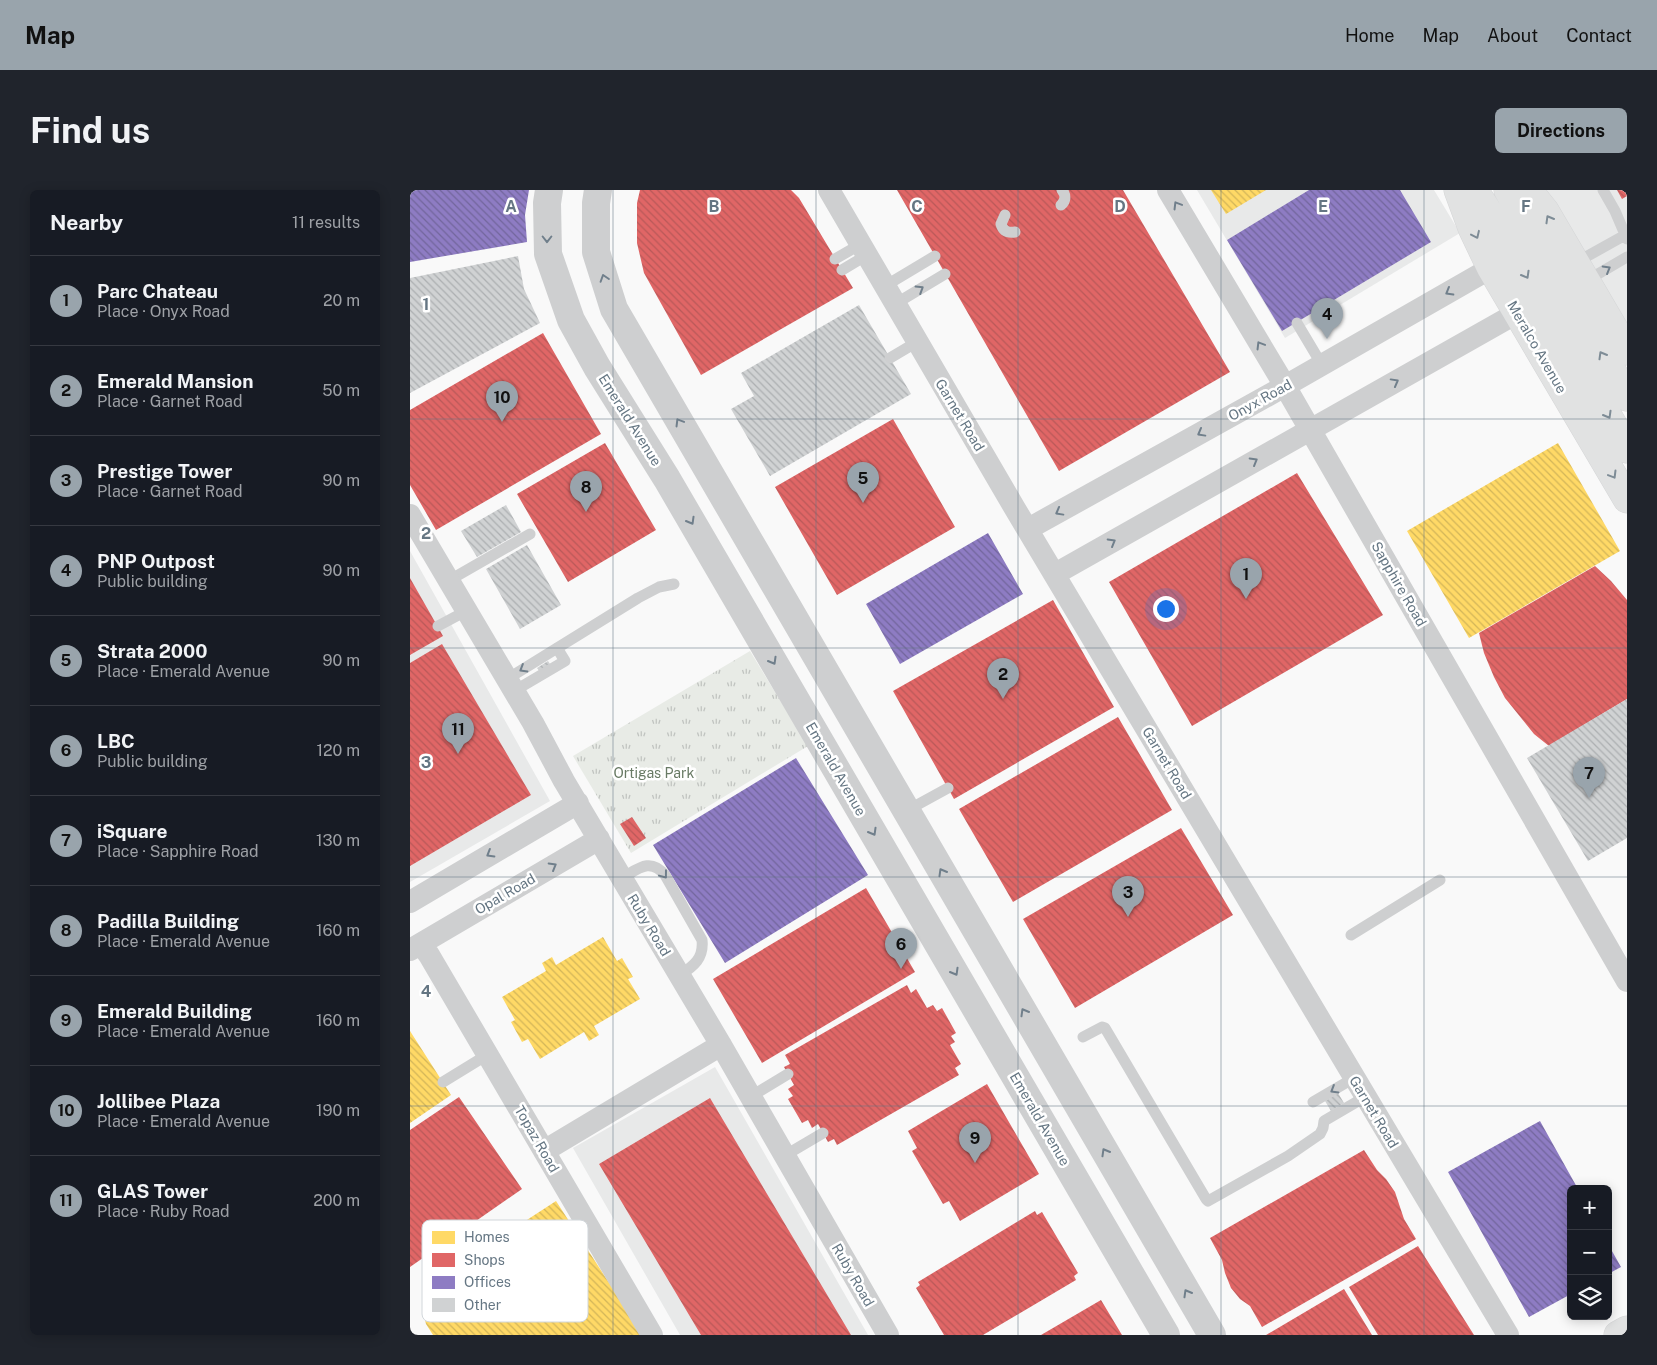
<!DOCTYPE html>
<meta charset="utf-8">
<style>
:root{--surface:#171b24;--page:#20242c;--text:#f1f3f6;--muted:#9ea1a6;--line:#363941;--accent:#99a4ac}
body{margin:0;font-family:"Public Sans",sans-serif;background:var(--page);color:var(--text)}
.controls{position:absolute;right:15px;bottom:15px;display:grid;overflow:hidden;border-radius:8px;box-shadow:0 2px 12px #0003}
.controls button{width:45px;height:45px;display:grid;place-items:center;padding:0;border:0;border-bottom:1px solid var(--line);background:var(--surface);color:var(--text);font:25px sans-serif}
.you{position:absolute;left:755px;top:418px;width:18px;height:18px;margin:-12px;border:4px solid #fff;border-radius:50%;background:#1a73e8;box-shadow:0 0 0 8px #1a73e833}
.badge{display:grid;place-items:center;width:32px;height:32px;border-radius:50%;background:var(--accent);color:#111;font-size:16px;font-weight:700}
.pin{position:absolute;translate:-50% -41px;filter:drop-shadow(0 1px 2px #0008)}
.pin::after{content:'';position:absolute;top:26px;width:18px;height:15px;background:inherit;clip-path:polygon(0 0,100% 0,50% 100%)}
.list{margin:0;padding:0;list-style:none}
h2{display:flex;justify-content:space-between;align-items:center;height:65px;margin:0;padding:0 20px;font-size:21px}
h2 small{font-size:16px;font-weight:400;color:var(--muted)}
.list li{display:grid;grid-template-columns:32px 1fr auto;gap:15px;align-items:center;box-sizing:border-box;height:90px;padding:0 20px;border-top:1px solid var(--line)}
.list b{display:block;font-size:19px;white-space:nowrap}
.list p{margin:0;font-size:16px;white-space:nowrap;color:var(--muted)}
.list em{font-size:16px;font-style:normal;color:var(--muted)}
.icon{flex:none;width:28px;height:28px;fill:none;stroke:currentColor;stroke-width:2;stroke-linecap:round;stroke-linejoin:round}
.map{position:relative;flex:none;width:1217px;height:1145px;overflow:hidden;border-radius:8px}
header{display:flex;align-items:center;gap:30px;box-sizing:border-box;height:70px;padding:0 25px;background:var(--accent);color:#111}
header strong{font-size:24px}
nav{display:flex;gap:28px;margin-inline-start:auto;font-size:18px}
.intro{display:flex;align-items:center;justify-content:space-between;box-sizing:border-box;height:120px;padding:0 30px}
h1{margin:0;font-size:35px}
.button{padding:12px 22px;border-radius:8px;background:var(--accent);color:#111;font-size:18px;font-weight:700}
main{display:flex;gap:30px;padding:0 30px}
aside{flex:1;background:var(--surface);border-radius:8px;box-shadow:0 2px 12px #0003}
.map>svg:first-child{display:block}
</style>
<header>
<strong>Map</strong>
<nav><a>Home</a><a>Map</a><a>About</a><a>Contact</a></nav>
</header>
<div class="intro"><h1>Find us</h1><a class="button">Directions</a></div>
<main>
<aside>
<h2>Nearby<small>11 results</small></h2>
<ul class="list">
<li><span class="badge">1</span><div><b>Parc Chateau</b><p>Place · Onyx Road</p></div><em>20 m</em></li>
<li><span class="badge">2</span><div><b>Emerald Mansion</b><p>Place · Garnet Road</p></div><em>50 m</em></li>
<li><span class="badge">3</span><div><b>Prestige Tower</b><p>Place · Garnet Road</p></div><em>90 m</em></li>
<li><span class="badge">4</span><div><b>PNP Outpost</b><p>Public building</p></div><em>90 m</em></li>
<li><span class="badge">5</span><div><b>Strata 2000</b><p>Place · Emerald Avenue</p></div><em>90 m</em></li>
<li><span class="badge">6</span><div><b>LBC</b><p>Public building</p></div><em>120 m</em></li>
<li><span class="badge">7</span><div><b>iSquare</b><p>Place · Sapphire Road</p></div><em>130 m</em></li>
<li><span class="badge">8</span><div><b>Padilla Building</b><p>Place · Emerald Avenue</p></div><em>160 m</em></li>
<li><span class="badge">9</span><div><b>Emerald Building</b><p>Place · Emerald Avenue</p></div><em>160 m</em></li>
<li><span class="badge">10</span><div><b>Jollibee Plaza</b><p>Place · Emerald Avenue</p></div><em>190 m</em></li>
<li><span class="badge">11</span><div><b>GLAS Tower</b><p>Place · Ruby Road</p></div><em>200 m</em></li>
</ul>
</aside>
<div class="map">
<svg width="1217" height="1145" viewBox="0 0 1217 1145">
<defs>
<pattern id="park-tufts" width="24" height="20" patternUnits="userSpaceOnUse" patternTransform="scale(1.25)"><rect width="24" height="20" fill="#e8ebe6"/><path d="M3 7l-1-3M5 7V3M7 7l1-3M15 17l-1-3M17 17v-4M19 17l1-3" fill="none" stroke="#c0c3c0"/></pattern>
<pattern id="homes-back-hatch" width="6" height="6" patternUnits="userSpaceOnUse" patternTransform="scale(1.25)"><rect width="6" height="6" fill="#ffd966"/><path d="M-1 5l2 2M0 0l6 6M5-1l2 2" fill="none" stroke="#d2b559"/></pattern>
<pattern id="shops-back-hatch" width="6" height="6" patternUnits="userSpaceOnUse" patternTransform="scale(1.25)"><rect width="6" height="6" fill="#e06666"/><path d="M-1 5l2 2M0 0l6 6M5-1l2 2" fill="none" stroke="#b95959"/></pattern>
<pattern id="offices-back-hatch" width="6" height="6" patternUnits="userSpaceOnUse" patternTransform="scale(1.25)"><rect width="6" height="6" fill="#8e7cc3"/><path d="M-1 5l2 2M0 0l6 6M5-1l2 2" fill="none" stroke="#72669c"/></pattern>
<pattern id="building-back-hatch" width="6" height="6" patternUnits="userSpaceOnUse" patternTransform="scale(1.25)"><rect width="6" height="6" fill="#d0d2d3"/><path d="M-1 5l2 2M0 0l6 6M5-1l2 2" fill="none" stroke="#acafb1"/></pattern>
</defs>
<rect width="100%" height="100%" fill="#f9f9f9"/>
<path fill="#e8e9e9" d="M787,0H1024L1050,43L875,148Z
M1136,0H1217V142Z
M0,361L140,611L0,692Z
M305,877L458,1145H270L163,958Z"/>
<path fill="url(#park-tufts)" d="M340,461L398,556L221,663L163,566Z"/>
<path fill="url(#homes-back-hatch)" d="M801,0H856L816,24Z
M1148,253L1210,361L1059,448L997,341Z
M193,747L207,771L212,768L223,787L218,789L230,809L184,836L189,845L179,851L174,842L130,869L118,849L112,852L101,832L105,830L92,807L136,781L132,773L142,767L146,775Z
M0,841L41,905L0,933Z
M146,1011L233,1145H23L16,1134L12,1117L16,1102L25,1090Z"/>
<path fill="url(#shops-back-hatch)" d="M230,0H381L389,8L443,98L291,185L234,83L227,53V13Z
M487,0H713L820,182L649,281Z
M1207,0H1217V6L1212,9Z
M133,143L191,244L26,340L0,295V220Z
M483,229L545,337L427,405L365,297Z
M195,253L246,340L158,392L107,304Z
M887,283L973,425L782,536L699,392Z
M1185,376L1201,391L1217,410V509L1139,556L1124,544L1095,508L1084,487L1074,463L1069,443Z
M0,388L33,446L0,465Z
M643,410L704,517L544,609L483,501Z
M32,454L121,605L0,676V473Z
M708,527L762,620L603,712L549,619Z
M222,627L236,648L224,656L210,634Z
M771,638L823,725L665,818L613,729Z
M456,698L505,782L352,873L303,789Z
M497,795L501,803L506,799L517,818L523,815L527,821L532,818L546,843L541,846L545,852L540,855L551,874L545,878L549,885L427,955L424,949L418,952L408,934L402,938L398,930L392,933L378,909L383,906L378,899L384,895L374,877L380,874L375,865Z
M577,894L629,984L550,1031L539,1011L533,1014L502,961L507,958L498,941Z
M49,907L112,999L0,1077V940Z
M300,908L441,1145H291L189,974Z
M954,960L967,980L976,989L985,1002L994,1029L1006,1049L852,1137L840,1116L830,1109L821,1098L815,1083L812,1070L800,1048Z
M625,1021L627,1025L632,1022L668,1083L664,1086L666,1090L573,1145H534L506,1098L510,1095L508,1092Z
M1008,1056L1064,1145H968L939,1097Z
M934,1099L962,1145H856Z
M691,1110L712,1145H631Z"/>
<path fill="url(#offices-back-hatch)" d="M0,0H119L115,25L117,52L0,72Z
M899,0H990L1021,52L872,141L817,50Z
M578,343L613,404L490,474L456,414Z
M386,568L458,685L315,773L243,655Z
M1130,931L1168,999H1161V1104L1119,1127L1038,982Z
M1198,1054L1211,1077L1198,1084Z"/>
<path fill="url(#building-back-hatch)" d="M108,66L114,99L130,133L0,203V88Z
M449,115L501,204L360,286L321,219L344,206L331,183Z
M96,315L111,342L67,367L51,341Z
M117,355L151,415L110,439L76,379Z
M138,471L142,477L131,483L127,478Z
M1217,509V648L1178,671L1117,568Z
M928,903L934,913L921,921L915,911Z"/>
<g fill="none" stroke-linecap="round" stroke-linejoin="round">
<g stroke="#d5d6d7" stroke-width="29">
<path id="secondary" d="M1048,0L1062,38L1081,78L1217,309
M1064,0L1092,43L1217,259
M1098,0L1217,207
M1118,0L1135,21L1217,161
M1208,1145L1217,1140"/>
</g>
<path stroke="#cecfd0" stroke-width="11" d="M1193,0L1205,21L1217,49
M651,15C656,11 656,5 652,0
M595,25L591,34C593,41 598,43 605,42
M425,69L451,54
M1165,73L1217,44
M432,80L457,65
M1176,91L1217,67
M475,96L525,66
M485,114L535,84
M887,133L912,175
M480,168L507,152
M38,391L120,344
M28,436L56,421
M97,489L228,408L249,397L264,394
M104,501L155,471L147,458
M496,621L538,598
M212,688C228,679 240,667 255,685L292,750C294,768 284,776 270,785
M941,745L1030,690
M673,847L692,837L695,838L796,1009L798,1011L878,966L910,944L913,938L914,931L955,907
M33,892L77,865
M340,907L378,884
M903,912L944,888
M374,966L413,943"/>
<path stroke="#cecfd0" stroke-width="22" d="M419,0L604,317L1098,1145
M758,0L875,196L1217,791
M0,325L123,533L154,591L311,855L478,1145
M618,339L875,196L1081,78
M645,384L1107,123
M0,712L168,613
M11,754L19,765L242,1145
M0,760L189,649
M134,961L311,855"/>
<path stroke="#cecfd0" stroke-width="28" d="M139,0L137,13L138,64L161,130L187,177L257,289L756,1145
M188,0L186,13V62L204,119L802,1145"/>
<use href="#secondary" stroke="#e1e2e2" stroke-width="28"/>
</g>
<defs><path id="oneway-chevron" d="M-2-3.5L2.5 0L-2 3.5" fill="none" stroke-width="1.6" stroke-linecap="round" stroke-linejoin="round" transform="scale(1.25)"/></defs>
<g stroke="#707f8b">
<use href="#oneway-chevron" transform="translate(767 15) rotate(-121)"/>
<use href="#oneway-chevron" transform="translate(137 49) rotate(90)"/>
<use href="#oneway-chevron" transform="translate(1197 79) rotate(-30)"/>
<use href="#oneway-chevron" transform="translate(194 88) rotate(-108)"/>
<use href="#oneway-chevron" transform="translate(510 99) rotate(-32)"/>
<use href="#oneway-chevron" transform="translate(1039 102) rotate(150)"/>
<use href="#oneway-chevron" transform="translate(850 155) rotate(-121)"/>
<use href="#oneway-chevron" transform="translate(985 192) rotate(-29)"/>
<use href="#oneway-chevron" transform="translate(269 232) rotate(-121)"/>
<use href="#oneway-chevron" transform="translate(791 243) rotate(151)"/>
<use href="#oneway-chevron" transform="translate(844 271) rotate(-30)"/>
<use href="#oneway-chevron" transform="translate(649 322) rotate(151)"/>
<use href="#oneway-chevron" transform="translate(281 331) rotate(60)"/>
<use href="#oneway-chevron" transform="translate(702 352) rotate(-30)"/>
<use href="#oneway-chevron" transform="translate(363 471) rotate(60)"/>
<use href="#oneway-chevron" transform="translate(113 479) rotate(149)"/>
<use href="#oneway-chevron" transform="translate(463 642) rotate(60)"/>
<use href="#oneway-chevron" transform="translate(80 664) rotate(149)"/>
<use href="#oneway-chevron" transform="translate(143 676) rotate(-30)"/>
<use href="#oneway-chevron" transform="translate(532 682) rotate(-120)"/>
<use href="#oneway-chevron" transform="translate(254 685) rotate(53)"/>
<use href="#oneway-chevron" transform="translate(545 782) rotate(60)"/>
<use href="#oneway-chevron" transform="translate(614 822) rotate(-120)"/>
<use href="#oneway-chevron" transform="translate(924 900) rotate(149)"/>
<use href="#oneway-chevron" transform="translate(695 962) rotate(-120)"/>
<use href="#oneway-chevron" transform="translate(777 1103) rotate(-120)"/>
</g>
<g stroke="#7e8c96">
<use href="#oneway-chevron" transform="translate(1139 29) rotate(-120)"/>
<use href="#oneway-chevron" transform="translate(1066 45) rotate(65)"/>
<use href="#oneway-chevron" transform="translate(1116 85) rotate(60)"/>
<use href="#oneway-chevron" transform="translate(1192 165) rotate(-120)"/>
<use href="#oneway-chevron" transform="translate(1198 225) rotate(60)"/>
<use href="#oneway-chevron" transform="translate(1203 285) rotate(59)"/>
</g>
<path fill="none" stroke="#657683" stroke-width="1" stroke-opacity="0.55" d="M203,0V1145M406,0V1145M608,0V1145M811,0V1145M1014,0V1145M0,229H1217M0,458H1217M0,687H1217M0,916H1217"/>
<g text-anchor="middle" dominant-baseline="central" stroke-width="5" stroke-linejoin="round" paint-order="stroke">
<g font-size="14" fill="#657683" stroke="#fff">
<text transform="translate(1127 157) rotate(60)">Meralco Avenue</text>
<text transform="translate(850 210) rotate(-29)">Onyx Road</text>
<text transform="translate(550 225) rotate(59)">Garnet Road</text>
<text transform="translate(220 230) rotate(58)">Emerald Avenue</text>
<text transform="translate(989 394) rotate(60)">Sapphire Road</text>
<text transform="translate(757 573) rotate(59)">Garnet Road</text>
<text transform="translate(426 579) rotate(60)">Emerald Avenue</text>
<text transform="translate(95 704) rotate(-30)">Opal Road</text>
<text transform="translate(239 735) rotate(59)">Ruby Road</text>
<text transform="translate(964 922) rotate(59)">Garnet Road</text>
<text transform="translate(630 929) rotate(60)">Emerald Avenue</text>
<text transform="translate(127 949) rotate(60)">Topaz Road</text>
<text transform="translate(443 1085) rotate(60)">Ruby Road</text>
</g>
<g font-size="14" fill="#687a64" stroke="#fff">
<text x="244" y="583">Ortigas Park</text>
</g>
</g>
<rect x="12" y="1030" width="166" height="102" rx="8" fill="#fff" stroke="#d1d6da" stroke-width="1"/>
<rect x="22" y="1041" width="23" height="13" fill="#ffd966"/>
<rect x="22" y="1063" width="23" height="14" fill="#e06666"/>
<rect x="22" y="1086" width="23" height="13" fill="#8e7cc3"/>
<rect x="22" y="1108" width="23" height="14" fill="#d0d2d3"/>
<g font-size="14" fill="#657683">
<text x="54" y="1052">Homes</text>
<text x="54" y="1075">Shops</text>
<text x="54" y="1097">Offices</text>
<text x="54" y="1120">Other</text>
</g>
<g font-size="16" text-anchor="middle" font-weight="bold" fill="#657683" stroke="#fff" stroke-width="5" stroke-linejoin="round" paint-order="stroke">
<text x="101" y="22">A</text>
<text x="304" y="22">B</text>
<text x="507" y="22">C</text>
<text x="710" y="22">D</text>
<text x="913" y="22">E</text>
<text x="1116" y="22">F</text>
<text x="16" y="120">1</text>
<text x="16" y="349">2</text>
<text x="16" y="578">3</text>
<text x="16" y="807">4</text>
</g>
</svg>
<div class="controls">
<button>+</button>
<button>−</button>
<button><svg class="icon" aria-label="layers" viewBox="0 0 24 24"><path d="M12 4l9 5-9 5-9-5zM3 14l9 5 9-5"/></svg></button>
</div>
<div class="you"></div>
<div class="pin badge" style="left:836px;top:409px">1</div>
<div class="pin badge" style="left:593px;top:509px">2</div>
<div class="pin badge" style="left:718px;top:727px">3</div>
<div class="pin badge" style="left:917px;top:149px">4</div>
<div class="pin badge" style="left:453px;top:313px">5</div>
<div class="pin badge" style="left:491px;top:779px">6</div>
<div class="pin badge" style="left:1179px;top:608px">7</div>
<div class="pin badge" style="left:176px;top:322px">8</div>
<div class="pin badge" style="left:565px;top:973px">9</div>
<div class="pin badge" style="left:92px;top:232px">10</div>
<div class="pin badge" style="left:48px;top:564px">11</div>
</div>
</main>
